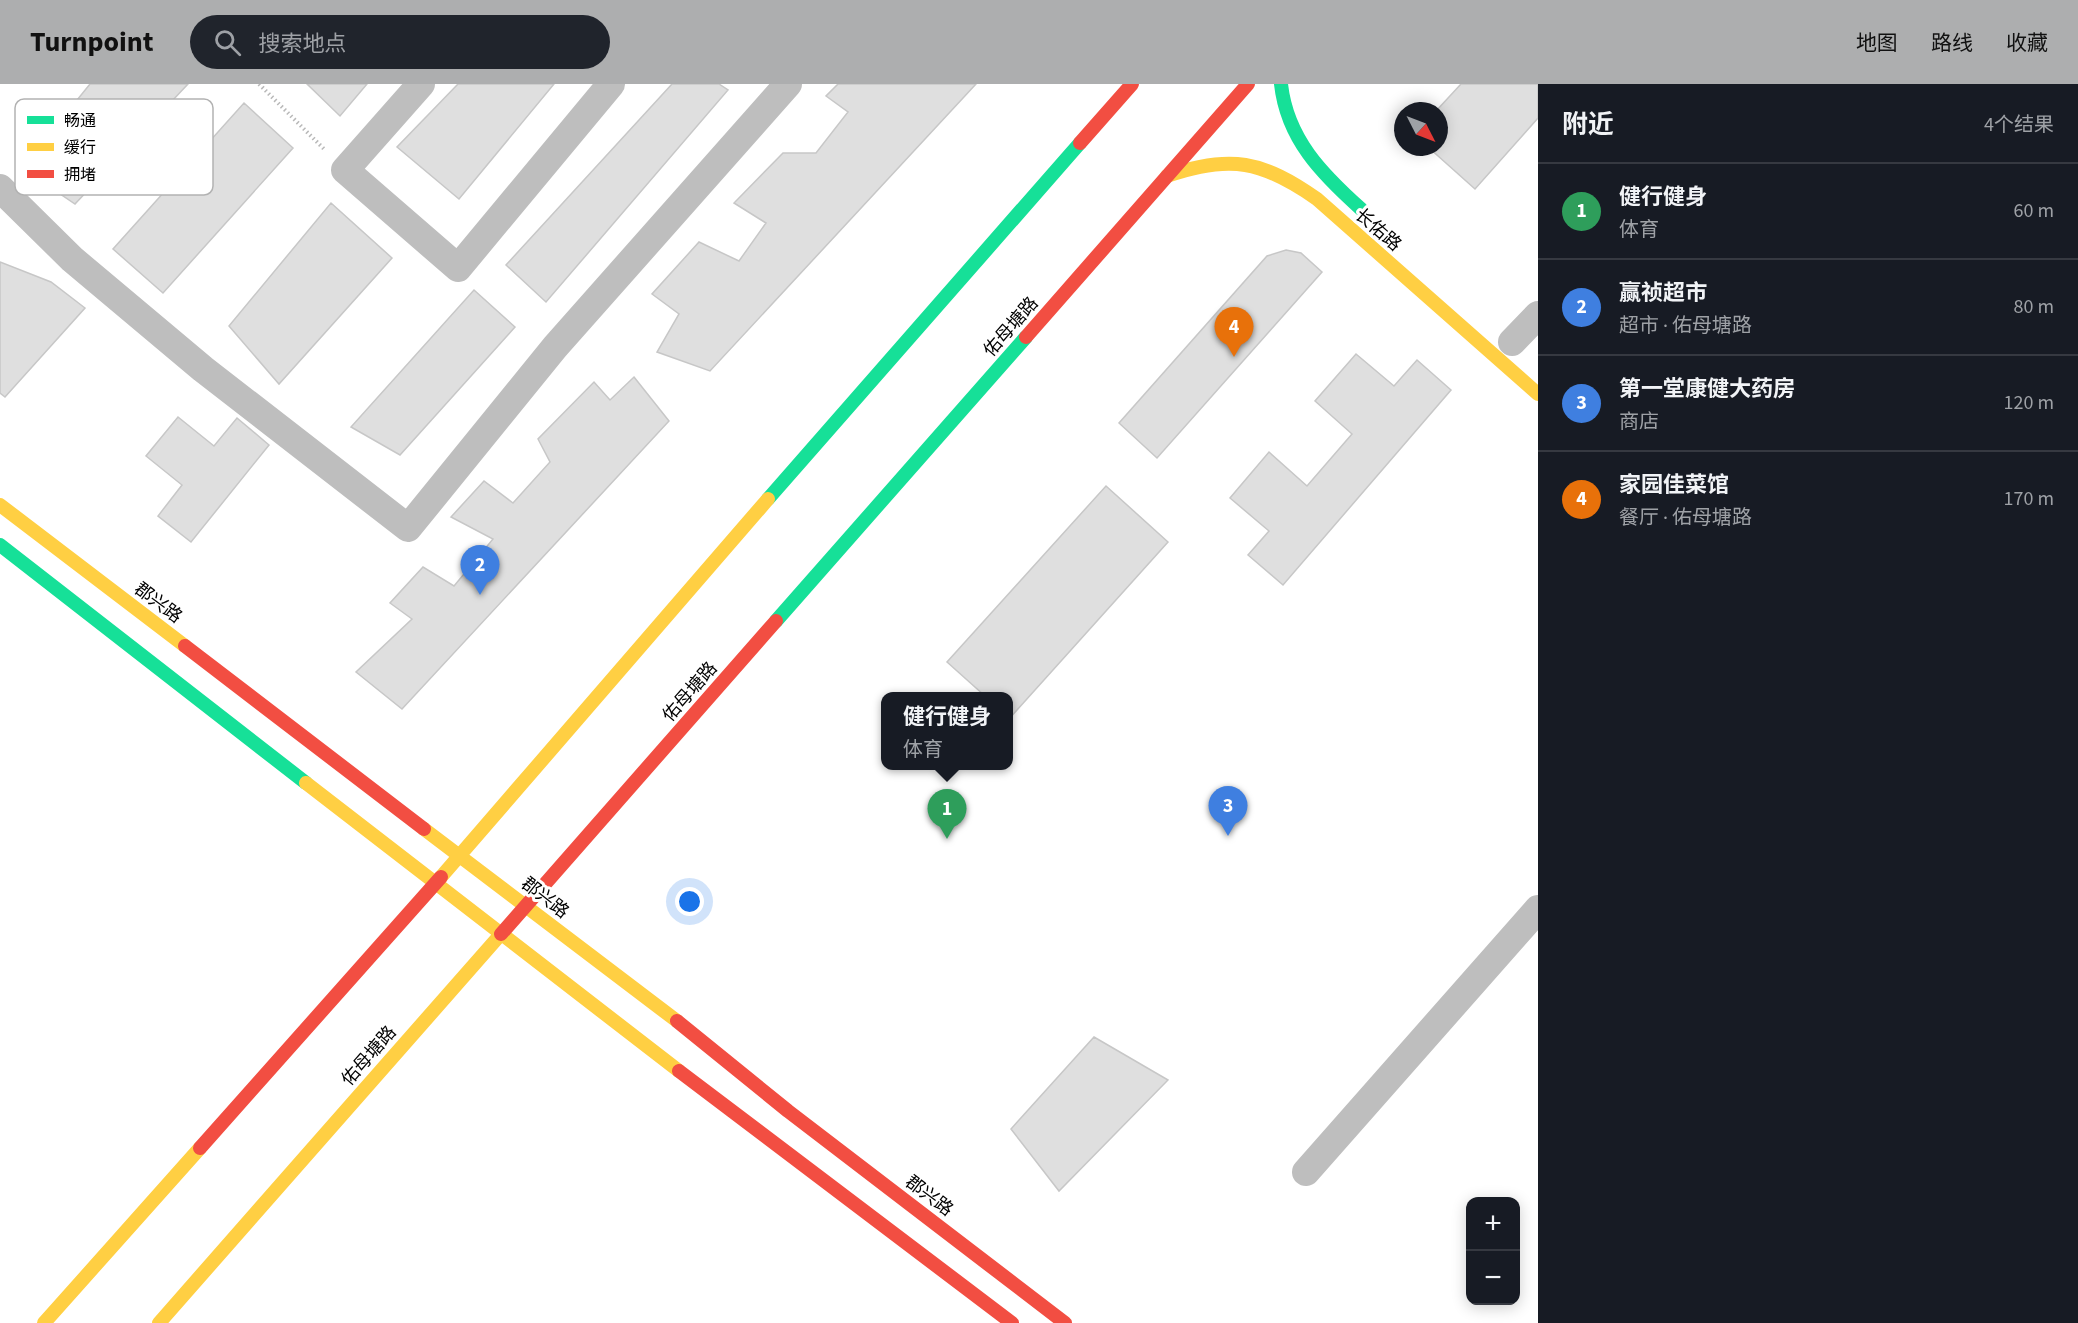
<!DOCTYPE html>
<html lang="zh">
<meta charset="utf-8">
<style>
:root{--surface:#171b24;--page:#20242c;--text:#f1f3f6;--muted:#9ea1a6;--line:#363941;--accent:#adaeaf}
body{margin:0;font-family:"Source Sans 3","Noto Sans SC",sans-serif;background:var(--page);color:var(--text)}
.controls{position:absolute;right:18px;bottom:18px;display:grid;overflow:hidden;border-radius:12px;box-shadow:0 3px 15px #0003}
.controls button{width:54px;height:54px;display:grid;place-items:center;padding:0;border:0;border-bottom:2px solid var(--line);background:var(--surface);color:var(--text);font:30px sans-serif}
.compass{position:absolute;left:1394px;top:18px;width:54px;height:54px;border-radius:50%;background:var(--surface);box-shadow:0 3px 15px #0003;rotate:132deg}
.you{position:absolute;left:690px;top:818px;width:21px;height:21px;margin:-15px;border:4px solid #fff;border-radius:50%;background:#1a73e8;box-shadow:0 0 0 9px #1a73e833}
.badge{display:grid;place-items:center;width:39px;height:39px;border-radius:50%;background:var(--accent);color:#fff;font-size:20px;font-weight:700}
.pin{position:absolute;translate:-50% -50px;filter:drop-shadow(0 2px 3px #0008)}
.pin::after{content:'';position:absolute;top:32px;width:21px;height:18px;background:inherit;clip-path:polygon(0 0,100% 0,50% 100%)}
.popup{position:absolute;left:881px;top:608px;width:132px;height:78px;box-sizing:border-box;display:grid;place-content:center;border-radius:12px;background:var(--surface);filter:drop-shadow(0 2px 4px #0005);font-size:20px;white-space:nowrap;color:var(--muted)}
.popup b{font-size:22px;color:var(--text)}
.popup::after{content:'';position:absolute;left:50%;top:100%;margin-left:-12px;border:12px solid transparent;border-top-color:var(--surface)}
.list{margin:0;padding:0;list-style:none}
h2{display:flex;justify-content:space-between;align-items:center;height:78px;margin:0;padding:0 24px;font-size:26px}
h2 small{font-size:20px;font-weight:400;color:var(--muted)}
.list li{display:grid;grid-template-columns:39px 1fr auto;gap:18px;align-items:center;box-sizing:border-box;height:96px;padding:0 24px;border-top:2px solid var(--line)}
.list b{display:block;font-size:22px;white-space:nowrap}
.list p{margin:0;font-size:20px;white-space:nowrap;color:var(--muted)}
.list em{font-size:20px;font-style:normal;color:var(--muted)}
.icon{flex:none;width:33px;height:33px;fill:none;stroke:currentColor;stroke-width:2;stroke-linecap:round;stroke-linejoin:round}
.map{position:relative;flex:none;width:1538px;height:1239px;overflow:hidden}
header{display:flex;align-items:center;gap:36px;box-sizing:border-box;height:84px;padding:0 30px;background:var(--accent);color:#111}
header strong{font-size:28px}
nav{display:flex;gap:33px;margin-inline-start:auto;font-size:21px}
.search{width:420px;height:54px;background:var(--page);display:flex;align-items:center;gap:15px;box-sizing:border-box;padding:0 21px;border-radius:33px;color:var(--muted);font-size:22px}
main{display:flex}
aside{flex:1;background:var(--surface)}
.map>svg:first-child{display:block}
</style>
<header>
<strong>Turnpoint</strong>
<div class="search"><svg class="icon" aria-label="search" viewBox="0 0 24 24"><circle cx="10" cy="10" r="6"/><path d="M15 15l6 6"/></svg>搜索地点</div>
<nav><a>地图</a><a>路线</a><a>收藏</a></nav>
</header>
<main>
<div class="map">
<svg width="1538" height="1239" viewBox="0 0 1538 1239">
<rect width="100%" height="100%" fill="#fff"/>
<path fill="#dfdfdf" stroke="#c7c7c7" stroke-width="1.5" d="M90,0H188L75,120L22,84Z
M307,0H367L340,32Z
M458,0H554L459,115L397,63Z
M672,0H719L728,6L546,218L506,181Z
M838,0H976L710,287L657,268L679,230L652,210L699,158L739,177L766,139L734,119L783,69H816L848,28L826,12Z
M1461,0H1538V34L1475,105L1428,63H1439V27H1436Z
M244,19L293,64L163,209L113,165Z
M331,119L392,174L279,300L229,242Z
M1286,166L1301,169L1322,188L1157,374L1119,339L1267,172Z
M0,178L51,198L85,224L5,313L0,309Z
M474,206L515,243L400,371L351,343Z
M1356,270L1394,302L1417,276L1451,306L1283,501L1248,471L1269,447L1230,414L1269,368L1307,402L1352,350L1315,317Z
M634,293L669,337L402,625L356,588L412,535L390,519L423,483L454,502L493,455L451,433L484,397L513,419L550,378L538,355L594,298L610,316Z
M178,333L214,362L237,334L269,361L191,458L158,432L182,401L146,372Z
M1106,402L1168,458L1009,635L1008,612H985L947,578Z
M1094,953L1168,996L1059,1107L1011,1045Z"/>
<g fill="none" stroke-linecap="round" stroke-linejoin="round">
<path stroke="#b9b9b9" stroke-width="4" stroke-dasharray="1.5 3" stroke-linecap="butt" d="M259,0L324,65"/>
<path stroke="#bebebe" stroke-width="28" d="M421,0L345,86L458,184L611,0
M0,104L72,175L203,285L408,444L555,263L788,0
M1512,258L1538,231
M1306,1088L1538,825"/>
<path stroke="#16e098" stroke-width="14" d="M1281,0C1287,55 1322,90 1361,125
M768,415L1080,59
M0,461L306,699
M776,537L1026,253"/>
<path stroke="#ffcf43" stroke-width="14" d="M1167,92C1230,70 1263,77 1317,115L1538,310
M0,421L185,562
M306,699L679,987
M424,745L677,937
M441,793L768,415
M44,1239L200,1064
M159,1239L501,850"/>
<path stroke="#f24e42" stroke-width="14" d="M1080,59L1132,0
M1026,253L1248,0
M185,562L424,745
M501,850L776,537
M677,937L788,1027L1065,1239
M679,987L1012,1239
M200,1064L441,793"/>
</g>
<g text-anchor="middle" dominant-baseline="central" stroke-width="6" stroke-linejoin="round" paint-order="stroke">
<g font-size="18" fill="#000" stroke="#fff">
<text transform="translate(1378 146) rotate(41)">长佑路</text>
<text transform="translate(1011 243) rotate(-49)">佑母塘路</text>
<text transform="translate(158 519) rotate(37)">郡兴路</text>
<text transform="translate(690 608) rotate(-49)">佑母塘路</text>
<text transform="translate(545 814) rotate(38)">郡兴路</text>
<text transform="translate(369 972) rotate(-49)">佑母塘路</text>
<text transform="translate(929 1112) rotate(37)">郡兴路</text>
</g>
</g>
<rect x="15" y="15" width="198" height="96" rx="9" fill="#fff" stroke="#b2b2b2" stroke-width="1.5"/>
<rect x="27" y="32" width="27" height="8" fill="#16e098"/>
<rect x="27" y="59" width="27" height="8" fill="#ffcf43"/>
<rect x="27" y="86" width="27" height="8" fill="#f24e42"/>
<g font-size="16" fill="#000">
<text x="64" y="42">畅通</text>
<text x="64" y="69">缓行</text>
<text x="64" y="96">拥堵</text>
</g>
</svg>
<div class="controls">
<button>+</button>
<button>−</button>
</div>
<svg class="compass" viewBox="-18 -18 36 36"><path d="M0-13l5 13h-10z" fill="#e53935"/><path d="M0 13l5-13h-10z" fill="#9ea1a6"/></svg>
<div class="you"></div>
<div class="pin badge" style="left:947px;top:755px;background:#2e9e5b">1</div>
<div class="popup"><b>健行健身</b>体育</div>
<div class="pin badge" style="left:480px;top:511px;background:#3f7fe0">2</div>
<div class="pin badge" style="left:1228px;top:752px;background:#3f7fe0">3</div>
<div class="pin badge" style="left:1234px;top:273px;background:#e8710a">4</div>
</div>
<aside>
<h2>附近<small>4个结果</small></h2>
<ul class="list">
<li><span class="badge" style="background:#2e9e5b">1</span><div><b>健行健身</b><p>体育</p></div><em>60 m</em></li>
<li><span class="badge" style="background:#3f7fe0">2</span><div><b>赢祯超市</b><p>超市 · 佑母塘路</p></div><em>80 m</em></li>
<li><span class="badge" style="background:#3f7fe0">3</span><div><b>第一堂康健大药房</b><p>商店</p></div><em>120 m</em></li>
<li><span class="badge" style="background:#e8710a">4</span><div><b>家园佳菜馆</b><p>餐厅 · 佑母塘路</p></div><em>170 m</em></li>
</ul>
</aside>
</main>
